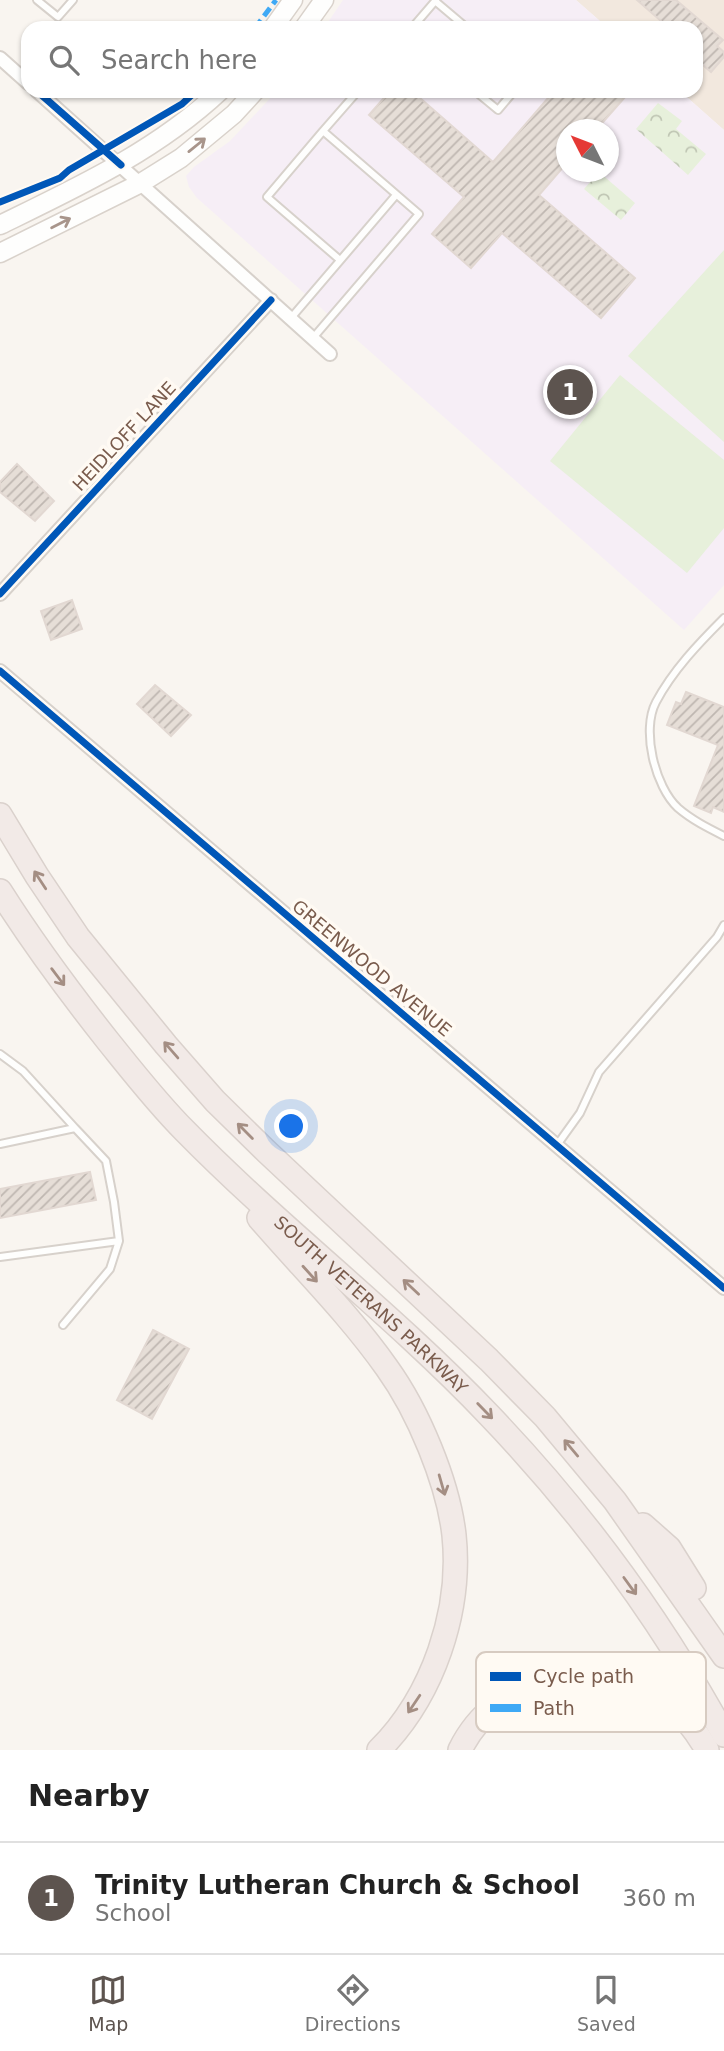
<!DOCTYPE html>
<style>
:root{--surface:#fff;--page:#f2f2f2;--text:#222;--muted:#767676;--line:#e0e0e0;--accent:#5d544f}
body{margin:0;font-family:"DejaVu Sans",sans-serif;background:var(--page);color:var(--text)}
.compass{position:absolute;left:556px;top:119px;width:63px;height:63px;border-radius:50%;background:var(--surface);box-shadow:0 2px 5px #0004;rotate:312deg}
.you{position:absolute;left:292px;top:1127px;width:24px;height:24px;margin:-18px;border:5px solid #fff;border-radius:50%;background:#1a73e8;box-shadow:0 0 0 10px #1a73e833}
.badge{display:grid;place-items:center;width:46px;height:46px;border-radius:50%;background:var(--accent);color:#fff;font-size:23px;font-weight:700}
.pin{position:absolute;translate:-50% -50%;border:4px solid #fff;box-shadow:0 2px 7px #0006}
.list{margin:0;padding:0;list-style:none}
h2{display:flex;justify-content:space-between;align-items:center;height:91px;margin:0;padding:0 28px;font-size:30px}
h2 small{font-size:23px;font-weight:400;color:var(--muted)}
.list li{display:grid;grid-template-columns:46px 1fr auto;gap:21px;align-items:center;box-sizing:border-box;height:112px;padding:0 28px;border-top:2px solid var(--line)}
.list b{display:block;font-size:26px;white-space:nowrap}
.list p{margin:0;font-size:23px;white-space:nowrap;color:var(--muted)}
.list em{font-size:23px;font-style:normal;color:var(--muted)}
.icon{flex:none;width:38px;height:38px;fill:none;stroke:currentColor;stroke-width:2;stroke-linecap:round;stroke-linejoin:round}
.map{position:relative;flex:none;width:724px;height:1750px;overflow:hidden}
.search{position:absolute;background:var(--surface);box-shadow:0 2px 5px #0004;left:21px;right:21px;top:21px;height:77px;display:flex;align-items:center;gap:18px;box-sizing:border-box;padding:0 24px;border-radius:21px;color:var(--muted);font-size:26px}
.sheet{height:203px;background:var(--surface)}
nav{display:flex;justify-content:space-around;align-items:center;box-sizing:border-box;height:98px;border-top:2px solid var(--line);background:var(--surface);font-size:19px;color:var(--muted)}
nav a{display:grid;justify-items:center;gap:4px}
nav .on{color:var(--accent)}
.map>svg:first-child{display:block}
</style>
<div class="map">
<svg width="724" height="1750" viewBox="0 0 724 1750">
<defs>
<pattern id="park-crowns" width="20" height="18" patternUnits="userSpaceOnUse" patternTransform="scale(1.75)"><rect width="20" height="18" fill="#e7f0db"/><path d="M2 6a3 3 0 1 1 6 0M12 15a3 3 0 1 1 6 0" fill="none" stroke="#c0c6b4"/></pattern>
<pattern id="building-hatch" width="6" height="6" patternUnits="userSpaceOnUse" patternTransform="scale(1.75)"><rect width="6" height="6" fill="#e6ded7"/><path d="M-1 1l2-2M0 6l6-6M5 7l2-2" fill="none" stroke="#bfb7b1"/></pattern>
</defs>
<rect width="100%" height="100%" fill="#f9f5f0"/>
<path fill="#f2e8de" d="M576,0H724V130L680,91H696V28H608Z"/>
<path fill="#f6eef6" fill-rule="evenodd" d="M343,0H576L608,28H324Z
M277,91H680L724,130V585L684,630L197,198L189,187L186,176L194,167L230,141ZM566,130H608V172H566Z"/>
<path fill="url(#park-crowns)" d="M658,103L682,121L676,129L706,154L688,175L636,129Z
M599,172L635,203L621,220L584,189Z"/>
<path fill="#e7f0db" d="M724,250V442L628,356Z
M620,375L724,460V528L687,573L550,461Z"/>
<path fill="url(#building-hatch)" stroke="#e2d8d2" stroke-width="2" d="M637,0H676L723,40L717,46L724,52V57L711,72L696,59V49L701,43L696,39V28H655L661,21Z
M390,91H412L493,162L554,91H618L625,97L596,130H566V164L539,195L635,278L601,318L502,233L471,268L432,234L464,197L369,115Z
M17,464L54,501L35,521L0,492V482Z
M72,600L82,629L51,640L41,611Z
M155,685L191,715L171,736L137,704Z
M686,692L724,707V812L713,807L711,813L694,806L718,745L667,725L676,702L681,704Z
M90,1172L96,1200L0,1218V1189Z
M153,1330L189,1349L152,1419L117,1400Z"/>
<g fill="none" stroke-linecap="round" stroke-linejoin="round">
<g stroke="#d7d1cb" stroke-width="10">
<path id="service" d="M37,0L58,17L73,0
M435,1L467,28
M412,28L436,0
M475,91L498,110L514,91
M323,131L358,91
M291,318L396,195
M313,338L419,214L323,131L267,197L340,260
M724,618C699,643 673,670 656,702C641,730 655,787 678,808C692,820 708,828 724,836
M0,1054L23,1071L75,1128L0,1144
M557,1145L580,1113L599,1072L717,937L724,925
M0,1257L119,1241
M63,1325L110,1269L119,1241L114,1202L106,1161L75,1128"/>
</g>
<g stroke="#d7d1cb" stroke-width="16">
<path id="minor" d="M0,58L28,83
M37,91L330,354
M0,594L271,300
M0,671L724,1288"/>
</g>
<g stroke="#d9d2cb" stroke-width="21">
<path id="secondary" d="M273,28L293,0
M304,28L324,0
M0,225C78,187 156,151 220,91
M0,253L141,183L181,158L234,114L255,91"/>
</g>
<g stroke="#dad1cc" stroke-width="26">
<g id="motorway">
<path d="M0,815L37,876L78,937L166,1045L215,1101L266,1151L489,1360L545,1417L615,1501L724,1656"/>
<path id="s1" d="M0,891C33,943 70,993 108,1041C133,1072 157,1103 185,1131C282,1230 393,1314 489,1415C581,1511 660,1618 724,1735"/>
<path d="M259,1218C302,1268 349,1314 387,1368C418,1411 448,1482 454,1535C462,1611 433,1696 379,1750"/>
<path d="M643,1525L669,1548L694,1588"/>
<path d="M460,1750C496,1676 595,1652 662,1698C680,1709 697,1732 707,1750"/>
</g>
</g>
<use href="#service" stroke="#fefefd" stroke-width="6"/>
<use href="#minor" stroke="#fefefd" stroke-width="12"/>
<use href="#secondary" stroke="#fefefd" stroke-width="18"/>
<use href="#motorway" stroke="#f2eae7" stroke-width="23"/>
<path stroke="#3fa9f5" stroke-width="5" stroke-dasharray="10 5" stroke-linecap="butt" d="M255,28L276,0"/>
<g stroke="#fffaf3" stroke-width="11">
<path id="cycleway" d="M37,91L121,165
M0,202L60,178L69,170L182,104L196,91
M0,594L271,300
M0,671L724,1288"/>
</g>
<use href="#cycleway" stroke="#0057b8" stroke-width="7"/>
</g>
<defs><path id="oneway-shaft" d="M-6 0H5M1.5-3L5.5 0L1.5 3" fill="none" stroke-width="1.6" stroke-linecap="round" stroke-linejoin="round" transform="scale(1.75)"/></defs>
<g stroke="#a8958b">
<use href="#oneway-shaft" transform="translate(197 145) rotate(-39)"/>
<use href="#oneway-shaft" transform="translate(61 223) rotate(-27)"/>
</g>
<g stroke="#a48e83">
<use href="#oneway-shaft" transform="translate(40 880) rotate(-123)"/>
<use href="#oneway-shaft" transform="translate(58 977) rotate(53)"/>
<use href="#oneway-shaft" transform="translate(171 1050) rotate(-131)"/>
<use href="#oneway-shaft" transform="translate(245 1131) rotate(-135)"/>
<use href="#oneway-shaft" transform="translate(310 1274) rotate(48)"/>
<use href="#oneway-shaft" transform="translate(411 1287) rotate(-137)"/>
<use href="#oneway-shaft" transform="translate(485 1411) rotate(46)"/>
<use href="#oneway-shaft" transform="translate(571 1448) rotate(-130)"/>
<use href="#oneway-shaft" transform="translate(442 1485) rotate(74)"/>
<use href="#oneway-shaft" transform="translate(630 1586) rotate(54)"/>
<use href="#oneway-shaft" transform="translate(414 1704) rotate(124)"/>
</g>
<g text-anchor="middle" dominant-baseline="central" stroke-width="7" stroke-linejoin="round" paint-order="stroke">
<g font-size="18" fill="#7a5c4d" stroke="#fffaf3">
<text transform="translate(124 436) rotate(-47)">HEIDLOFF LANE</text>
<text transform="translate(372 968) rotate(40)">GREENWOOD AVENUE</text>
<text stroke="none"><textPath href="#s1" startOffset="558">SOUTH VETERANS PARKWAY</textPath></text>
</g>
</g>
<rect x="476" y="1652" width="230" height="80" rx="10" fill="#fffaf3" stroke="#d7cbc1" stroke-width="2"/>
<rect x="490" y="1672" width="31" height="9" fill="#0057b8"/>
<rect x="490" y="1704" width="31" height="8" fill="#3fa9f5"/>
<g font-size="19" fill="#7a5c4d">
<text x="533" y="1683">Cycle path</text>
<text x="533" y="1715">Path</text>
</g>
</svg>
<svg class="compass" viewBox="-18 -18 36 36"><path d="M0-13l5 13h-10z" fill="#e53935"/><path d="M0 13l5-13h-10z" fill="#767676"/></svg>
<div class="you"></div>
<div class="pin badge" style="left:570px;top:392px">1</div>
<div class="search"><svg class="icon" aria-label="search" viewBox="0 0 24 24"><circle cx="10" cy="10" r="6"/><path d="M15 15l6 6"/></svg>Search here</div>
</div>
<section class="sheet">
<h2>Nearby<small></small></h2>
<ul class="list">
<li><span class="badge">1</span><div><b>Trinity Lutheran Church &amp; School</b><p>School</p></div><em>360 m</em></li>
</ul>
</section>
<nav>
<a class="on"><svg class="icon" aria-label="map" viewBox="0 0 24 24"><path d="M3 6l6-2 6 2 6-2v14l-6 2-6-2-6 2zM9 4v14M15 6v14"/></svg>Map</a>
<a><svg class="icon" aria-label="directions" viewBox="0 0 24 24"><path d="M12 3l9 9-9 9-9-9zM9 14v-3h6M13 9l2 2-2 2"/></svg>Directions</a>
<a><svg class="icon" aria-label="saved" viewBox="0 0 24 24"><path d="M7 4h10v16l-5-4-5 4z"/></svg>Saved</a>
</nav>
